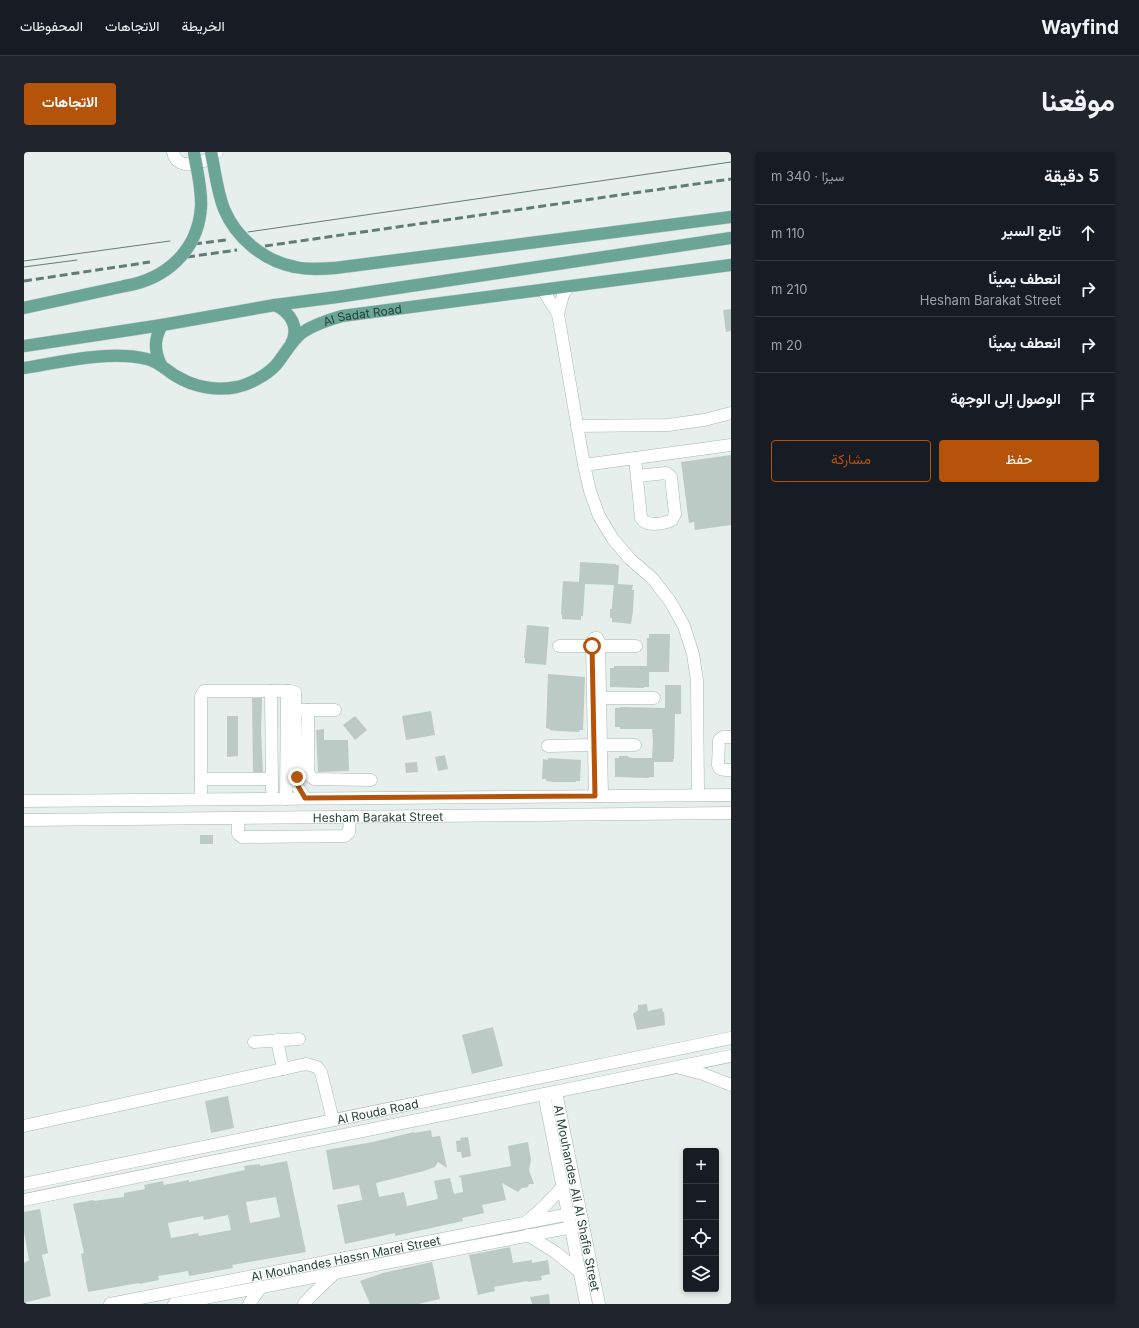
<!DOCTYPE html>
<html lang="ar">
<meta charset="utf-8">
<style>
:root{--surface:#171b24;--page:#20242c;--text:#f1f3f6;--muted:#9ea1a6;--line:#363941;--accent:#b45309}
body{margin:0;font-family:Inter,Vazirmatn,sans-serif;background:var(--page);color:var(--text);direction:rtl}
.controls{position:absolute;right:12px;bottom:12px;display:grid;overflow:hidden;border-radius:4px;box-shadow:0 2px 6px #0003}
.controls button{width:36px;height:36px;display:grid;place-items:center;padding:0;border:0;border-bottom:1px solid var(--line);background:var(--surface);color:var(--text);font:20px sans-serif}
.stop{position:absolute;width:12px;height:12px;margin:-9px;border:3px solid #b45309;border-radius:50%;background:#fff}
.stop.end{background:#b45309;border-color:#fff;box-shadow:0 1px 4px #0008}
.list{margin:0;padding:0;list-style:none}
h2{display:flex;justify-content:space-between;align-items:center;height:52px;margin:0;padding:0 16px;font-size:17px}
h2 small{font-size:13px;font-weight:400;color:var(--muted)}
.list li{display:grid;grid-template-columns:26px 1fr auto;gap:12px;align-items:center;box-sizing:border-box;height:56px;padding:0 16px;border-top:1px solid var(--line)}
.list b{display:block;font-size:15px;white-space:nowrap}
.list p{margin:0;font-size:13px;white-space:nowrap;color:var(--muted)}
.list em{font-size:13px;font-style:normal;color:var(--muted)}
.actions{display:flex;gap:8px;padding:12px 16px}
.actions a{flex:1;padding:9px 0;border:1px solid var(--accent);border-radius:4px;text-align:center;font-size:14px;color:var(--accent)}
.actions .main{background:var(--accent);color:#fff}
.icon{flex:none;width:22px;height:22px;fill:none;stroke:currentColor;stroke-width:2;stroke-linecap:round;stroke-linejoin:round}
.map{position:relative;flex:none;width:707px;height:1152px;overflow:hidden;direction:ltr;border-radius:4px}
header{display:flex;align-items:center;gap:24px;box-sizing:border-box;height:56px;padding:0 20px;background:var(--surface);border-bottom:1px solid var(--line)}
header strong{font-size:19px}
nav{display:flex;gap:22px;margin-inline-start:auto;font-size:14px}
.intro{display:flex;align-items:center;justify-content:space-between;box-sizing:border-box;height:96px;padding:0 24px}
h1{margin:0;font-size:28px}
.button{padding:10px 18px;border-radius:4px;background:var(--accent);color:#fff;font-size:14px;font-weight:700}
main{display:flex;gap:24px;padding:0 24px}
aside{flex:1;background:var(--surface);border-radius:4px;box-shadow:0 2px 6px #0003}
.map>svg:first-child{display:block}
</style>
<header>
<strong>Wayfind</strong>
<nav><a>الخريطة</a><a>الاتجاهات</a><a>المحفوظات</a></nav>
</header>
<div class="intro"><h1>موقعنا</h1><a class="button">الاتجاهات</a></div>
<main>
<aside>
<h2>5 دقيقة<small>سيرًا · 340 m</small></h2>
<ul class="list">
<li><svg class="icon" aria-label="ahead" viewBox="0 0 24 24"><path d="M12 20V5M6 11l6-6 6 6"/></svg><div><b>تابع السير</b></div><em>110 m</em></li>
<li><svg class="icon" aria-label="right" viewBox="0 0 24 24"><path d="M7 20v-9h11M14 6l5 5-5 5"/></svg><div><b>انعطف يمينًا</b><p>Hesham Barakat Street</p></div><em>210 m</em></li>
<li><svg class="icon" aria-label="right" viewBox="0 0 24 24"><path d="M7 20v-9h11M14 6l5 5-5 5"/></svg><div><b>انعطف يمينًا</b></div><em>20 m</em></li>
<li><svg class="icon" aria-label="arrive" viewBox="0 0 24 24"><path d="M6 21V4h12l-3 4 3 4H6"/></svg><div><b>الوصول إلى الوجهة</b></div></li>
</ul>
<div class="actions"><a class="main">حفظ</a><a>مشاركة</a></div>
</aside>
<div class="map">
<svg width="707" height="1152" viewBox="0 0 707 1152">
<rect width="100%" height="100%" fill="#e6efeb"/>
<path fill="#bbcac4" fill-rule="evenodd" d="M707,157V179L702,180L699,158Z
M707,303V373L671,378L670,370L665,371L657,310Z
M556,410L592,412V413H595L594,432L609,433L608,438H610L609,459L607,472L588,470V466H586V457H588V453L590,433L561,432L559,464H557V468L538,467V463L537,462L539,429L555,430Z
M503,473L525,475L522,513L501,511V506H500Z
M625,482H646L645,520H625V535H620V536L586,535V516H590V514H623V486H625Z
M524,522L561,525L559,578H556L555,580L533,579L526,578V577L522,576Z
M641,533H657V562H651L650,607H649V610H630V625H625V626L591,625V606H595V604H604V605L609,606H628L629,589L628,577H596V575H591V556H596V555L641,556Z
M228,546H238L237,580L239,620H229Z
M407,559L411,583L382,588L378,564Z
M203,564H214V604L203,605Z
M331,564L343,578L331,588L319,573Z
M300,577V588H324L325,619L294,620L292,578Z
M421,603L424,617L414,619L411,605Z
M524,606L557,608L556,629H552V630H530L522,629V627H518L519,607L524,608Z
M393,610L394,620L382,621L381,611Z
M176,683H189V692H176Z
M623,852L624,859L638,856L639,860H640L641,873L613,878L609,862L614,858V853Z
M469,875L479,914L448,922L438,883Z
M204,944L210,976L187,981L181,949Z
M407,978L408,985L416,984L423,1016L414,1010L411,1015L400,1019L352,1031L355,1045L380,1040L383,1054L414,1047L410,1029L426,1026L430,1042L439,1040L437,1026L434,1024L487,1014L484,994L504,990L507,1008L505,1018L510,1032H505L504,1035L498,1036L494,1040L478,1031L482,1048L458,1053L460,1061L438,1066L439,1069L371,1084V1081L321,1092L313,1053L338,1048L335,1033L309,1038L302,998L349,990L390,980V981Z
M444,985L447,1004L438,1006L437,1000H433L432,989L437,988L436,986Z
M263,1009L282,1100L231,1109L208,1113L209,1116L165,1124L164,1119L134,1124L135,1128L115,1132V1131L64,1140L57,1102L60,1101L49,1052L69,1048L70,1049L100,1045V1041L121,1037L120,1033L139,1029L140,1033L165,1028V1030L221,1018L220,1014L236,1012V1014ZM252,1045L256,1065L226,1071L222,1050ZM204,1063L207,1078L175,1084L174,1081L147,1086L144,1071L179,1064L180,1068Z
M16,1057L24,1101L18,1103L27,1144L0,1151V1111L5,1108L0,1080V1060Z
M486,1095L489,1111L508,1108V1111L524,1108L526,1122L517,1124L518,1128L504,1130L503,1129L470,1135L471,1139L454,1143L445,1103Z
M408,1110L416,1147L394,1152H346L336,1129L359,1121Z
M525,1142L526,1152H508L506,1145Z"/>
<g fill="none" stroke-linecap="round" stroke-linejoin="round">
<g stroke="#a8b8b2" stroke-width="13">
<g id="minor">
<path d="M149,0C153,21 183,11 193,0"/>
<path d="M519,138L534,162L560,313L566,339L575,364L589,387L606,407L628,426L646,449L660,474L669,502L673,529L674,643"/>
<path d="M534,162L539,143L544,135"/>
<path d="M553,274L644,273L680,268L707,261"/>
<path d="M611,306L617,366C622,375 640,372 648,368L651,362L647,325L642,321L613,324"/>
<path d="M560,313L707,293"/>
<path d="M535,494H568"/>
<path d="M575,494H612"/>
<path d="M247,539L248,638"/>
<path d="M576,546H630"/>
<path d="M276,558H311"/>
<path d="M284,558V620L287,625L290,627L347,628"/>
<path d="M707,585H699L695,588L694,613C695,619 701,618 707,618"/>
<path d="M577,593H611"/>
<path d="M524,594L570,593"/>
<path d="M177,627H248"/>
<path d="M571,644L568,494L569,488L571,486H573L575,490L578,644"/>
<path d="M177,647V544L180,539H266L271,540L273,634L281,646"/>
<path d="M262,647L263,539"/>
<path d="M0,649L707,643"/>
<path d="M214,666V682L218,685L321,684L325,680L326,665"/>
<path id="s1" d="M0,668L707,661"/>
<path d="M253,888L259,917"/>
<path d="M230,890L275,887"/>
<path d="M656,916L679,922L707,933"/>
<path id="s2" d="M532,940L575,1152"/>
<path d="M520,942L562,1152"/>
<path d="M0,974L282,912L293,915L297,920L309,968"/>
<path id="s3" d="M0,1032L707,886"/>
<path d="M0,1048L707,904"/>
<path d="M503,1069C517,1059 528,1047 539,1034"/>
<path d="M504,1083L531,1100L556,1120"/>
<path id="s4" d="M86,1152L556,1060"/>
<path d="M150,1152L559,1073"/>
<path d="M225,1152L237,1135"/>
<path d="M280,1152L287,1144L311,1121"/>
</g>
</g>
<g stroke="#c2cac8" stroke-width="13">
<g id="major">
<path d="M311,116L707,65"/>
<path d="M251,153C267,161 276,175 267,192"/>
<path d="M0,156L101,134"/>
<path d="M0,194L138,173L251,153L313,145L707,86"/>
<path d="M137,213C130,198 130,187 138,173"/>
<path id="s5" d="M0,216C37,210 86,198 123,207C135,210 142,218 152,224C170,235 192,239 213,235C226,232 243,223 252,213C261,202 268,188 279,180C291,172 304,168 318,164L707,113"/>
</g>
</g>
<use href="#minor" stroke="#fff" stroke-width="12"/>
<use href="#major" stroke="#6aa596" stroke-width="12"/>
<path stroke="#5f7d75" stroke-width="1" d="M224,80L707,10
M0,109L146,89
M0,115L53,108"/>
<path stroke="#5f7d75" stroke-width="3" stroke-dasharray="8 4" stroke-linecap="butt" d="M170,92L202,88
M241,94L707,27
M163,105L213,98
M0,129L126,110"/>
<g stroke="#c2cac8" stroke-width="13" stroke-linecap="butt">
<path id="major-bridge" d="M187,0C191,19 193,39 200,57C212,86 240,109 271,115C284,118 297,117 311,116
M101,134C142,127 174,99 177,55C178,37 173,18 170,1"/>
</g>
<use href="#major-bridge" stroke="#6aa596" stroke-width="12"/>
</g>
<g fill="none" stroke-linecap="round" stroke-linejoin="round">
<path stroke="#b45309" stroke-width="5" d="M273,625L274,634L281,646L571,644L568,494"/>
</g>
<g text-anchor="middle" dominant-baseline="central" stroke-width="3" stroke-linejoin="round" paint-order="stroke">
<g font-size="12" fill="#24423a" stroke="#f7fbf9">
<text stroke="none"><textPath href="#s5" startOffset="372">Al Sadat Road</textPath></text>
<text stroke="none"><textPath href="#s1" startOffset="354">Hesham Barakat Street</textPath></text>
<text stroke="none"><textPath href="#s3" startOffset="361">Al Rouda Road</textPath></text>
<text stroke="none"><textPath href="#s2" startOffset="108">Al Mouhandes Ali Al Shafie Street</textPath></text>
<text stroke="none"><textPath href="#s4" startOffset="240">Al Mouhandes Hassn Marei Street</textPath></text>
</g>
</g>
</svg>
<div class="controls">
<button>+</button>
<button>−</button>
<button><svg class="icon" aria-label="locate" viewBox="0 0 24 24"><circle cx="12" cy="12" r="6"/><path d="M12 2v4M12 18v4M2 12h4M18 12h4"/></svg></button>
<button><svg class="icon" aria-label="layers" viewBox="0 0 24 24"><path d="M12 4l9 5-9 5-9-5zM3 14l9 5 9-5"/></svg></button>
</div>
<div class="stop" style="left:568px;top:494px"></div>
<div class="stop end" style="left:273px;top:625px"></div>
</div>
</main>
